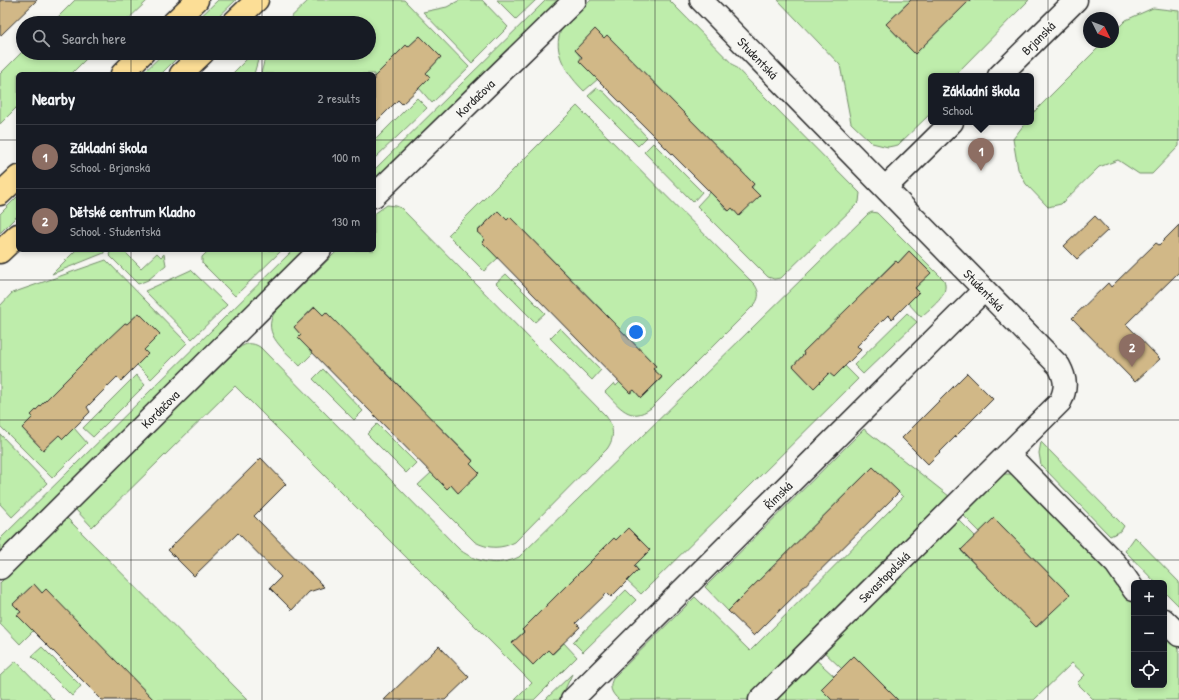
<!DOCTYPE html>
<meta charset="utf-8">
<style>
:root{--surface:#171b24;--page:#242831;--text:#f1f3f6;--muted:#9ea1a6;--line:#363941;--accent:#b45309}
body{margin:0;font-family:"Patrick Hand",sans-serif;background:var(--page);color:var(--text)}
.controls{position:absolute;right:12px;bottom:12px;display:grid;overflow:hidden;border-radius:6px;box-shadow:0 2px 6px #0003}
.controls button{width:36px;height:36px;display:grid;place-items:center;padding:0;border:0;border-bottom:1px solid var(--line);background:var(--surface);color:var(--text);font:20px sans-serif}
.compass{position:absolute;left:1083px;top:12px;width:36px;height:36px;border-radius:50%;background:var(--surface);box-shadow:0 2px 6px #0003;rotate:132deg}
.you{position:absolute;left:636px;top:332px;width:14px;height:14px;margin:-10px;border:3px solid #fff;border-radius:50%;background:#1a73e8;box-shadow:0 0 0 6px #1a73e833}
.badge{display:grid;place-items:center;width:26px;height:26px;border-radius:50%;background:var(--accent);color:#fff;font-size:13px;font-weight:700}
.pin{position:absolute;translate:-50% -33px;filter:drop-shadow(0 1px 2px #0008)}
.pin::after{content:'';position:absolute;top:21px;width:14px;height:12px;background:inherit;clip-path:polygon(0 0,100% 0,50% 100%)}
.popup{position:absolute;left:928px;top:73px;width:106px;height:52px;box-sizing:border-box;display:grid;place-content:center;border-radius:6px;background:var(--surface);filter:drop-shadow(0 1px 3px #0005);font-size:13px;white-space:nowrap;color:var(--muted)}
.popup b{font-size:15px;color:var(--text)}
.popup::after{content:'';position:absolute;left:50%;top:100%;margin-left:-8px;border:8px solid transparent;border-top-color:var(--surface)}
.list{margin:0;padding:0;list-style:none}
h2{display:flex;justify-content:space-between;align-items:center;height:52px;margin:0;padding:0 16px;font-size:17px}
h2 small{font-size:13px;font-weight:400;color:var(--muted)}
.list li{display:grid;grid-template-columns:26px 1fr auto;gap:12px;align-items:center;box-sizing:border-box;height:64px;padding:0 16px;border-top:1px solid var(--line)}
.list b{display:block;font-size:15px;white-space:nowrap}
.list p{margin:0;font-size:13px;white-space:nowrap;color:var(--muted)}
.list em{font-size:13px;font-style:normal;color:var(--muted)}
.icon{flex:none;width:22px;height:22px;fill:none;stroke:currentColor;stroke-width:2;stroke-linecap:round;stroke-linejoin:round}
.map{position:relative;flex:none;width:1179px;height:700px;overflow:hidden}
.search{position:absolute;background:var(--surface);box-shadow:0 2px 6px #0003;left:16px;top:16px;width:360px;height:44px;display:flex;align-items:center;gap:10px;box-sizing:border-box;padding:0 14px;border-radius:22px;color:var(--muted);font-size:15px}
.panel{position:absolute;background:var(--surface);box-shadow:0 2px 6px #0003;left:16px;top:72px;width:360px;height:180px;border-radius:6px}
.map>svg:first-child{display:block}
</style>
<div class="map">
<svg width="1179" height="700" viewBox="0 0 1179 700">
<rect width="100%" height="100%" fill="#f6f6f2"/>
<filter id="ink" filterUnits="userSpaceOnUse"><feTurbulence type="fractalNoise" baseFrequency=".025" numOctaves="2"/><feDisplacementMap in="SourceGraphic" scale="8" xChannelSelector="R" yChannelSelector="G"/><feConvolveMatrix kernelMatrix="1 2 1 2 8 2 1 2 1" color-interpolation-filters="sRGB"/></filter>
<g filter="url(#ink)">
<path fill="#beedab" stroke="#748c6b" d="M75,0H148L124,23H52Z
M218,0H236L212,23H194Z
M309,0H404L469,67L432,103L419,88L426,73L441,57L420,36L408,47L406,45L374,77V74H261L266,53H369V23H285Z
M460,0H482L508,27L472,63L423,12L447,7Z
M497,0H536L516,19Z
M546,0H559L374,183V170Z
M591,0H669L860,193L859,202L781,278L774,279L768,277L697,206L710,192L728,211L732,208L739,215L754,184L607,35L604,38L595,30L575,50L598,79L584,91C569,76 550,52 562,28C567,20 583,7 591,0Z
M778,0H911L886,24L915,54L970,0H1029L954,76H931V113L898,145L888,147L872,143L851,123L840,65Z
M1153,8L1179,11V146L1152,174H1139L1118,160L1099,167L1061,204L1048,207L1026,184L1018,169L1013,139L1026,122H1031V115L1104,42H1113V33L1126,20Z
M23,51V53H92L71,74H18V106L0,124V74Z
M164,53H182L161,74H142Z
M253,53H260L254,74H232Z
M597,88L604,92L647,137L638,146L588,96Z
M417,98L427,108L374,159V141Z
M577,106L755,285C759,291 760,297 755,304L651,408C630,424 619,406 605,392L614,383L616,386L620,382L630,393L634,390L641,398L662,378L653,369L656,366L618,327L615,330L599,314L602,310L510,217L507,220L498,211L477,231L485,239L482,242L498,258L484,271L448,235Z
M653,143L702,192L693,202L644,152Z
M18,196V215L0,233V214Z
M387,205L396,206L401,208L606,416C614,427 615,438 607,449L515,542C502,549 488,549 475,542L418,485L432,472L448,488L451,485L458,493L479,473L470,464L473,460L435,422L432,425L416,409L419,406L381,367L314,307L294,327L301,335L298,338L313,353L300,366C286,351 260,334 275,312L338,250H374V214Z
M872,212L877,213L944,280C950,296 931,307 921,317L908,303L919,292L915,288L930,272L909,251L898,263L895,261L861,295L862,297L840,320L838,318L803,352L804,354L793,366L814,388L829,373L845,366L858,379L641,594L627,581L638,570L614,538L522,630L524,632L512,643L533,665L548,650L553,654L564,643L577,657L534,700H515L532,683L235,386L92,527L75,509L239,348C246,343 252,342 260,347L460,550C478,563 498,567 519,557L868,214Z
M76,250H104V253L52,274Z
M111,250H123L141,268L157,253L161,257L164,254L166,265L148,280L138,284L109,255Z
M209,250H282L235,296L202,263V257Z
M293,250H306L0,552V539Z
M106,260L187,343L151,379L137,365L148,354L144,350L160,334L139,313L127,324L125,323L22,428L43,450L59,435L63,439L74,428L87,443L52,478L0,426V306L12,293Z
M191,270L227,305L192,339L145,291Z
M506,274L545,313L535,322L496,283Z
M907,313L917,322L863,374L854,365Z
M560,328L601,370L592,380L550,338Z
M323,369L363,411L354,420L313,379Z
M136,375L145,385L93,437L83,428Z
M377,424L416,463L406,473L367,434Z
M864,429L954,500L928,519L775,668L780,673L752,700H619C611,693 608,686 614,677L695,597L750,651L903,497L873,467L728,611L705,587Z
M0,434L47,483L12,517L0,504Z
M1041,442L1124,526L1121,531L1110,536L1041,465L1039,453Z
M1004,474H1016L1107,561L1125,593L1134,602V685H1164V633L1179,648V700H1094L1077,683L1085,675L1072,663L1034,700H898L854,656L842,669L820,648L955,516L975,536L961,551L1037,627L1069,594L994,518L980,532L959,511L998,475Z
M66,517L248,700H154L45,590L42,593L34,584L13,604L21,612L17,615L33,631L20,644L0,623V583Z
M1135,537L1179,582V606L1164,591V583H1156L1125,551Z
M626,590L636,600L583,652L573,642Z
M42,647L81,686L72,696L32,656Z
M812,656L834,676L832,700H768Z
M16,661L54,700H0V676Z
M572,674L562,696L558,700H545Z"/>
<path fill="#d1b887" stroke="#2b2b2b" d="M0,0H37L0,36Z
M911,0H970L915,54L886,24Z
M595,29L604,38L607,35L754,184L751,187L760,196L739,216L732,208L729,211L579,61L582,57L575,50Z
M420,36L441,57L426,73L430,77L419,88L402,104L398,100L374,124V77L406,45L408,47Z
M498,211L507,220L510,217L656,366L653,369L662,377L641,398L634,390L630,393L482,242L485,239L477,232Z
M1095,216L1108,230L1077,259L1064,246Z
M1179,225V272L1126,324L1160,359L1135,382L1072,318L1108,283L1111,287L1156,243L1159,245Z
M909,251L931,273L915,288L919,292L892,319L888,315L857,346L861,350L834,377L829,373L814,388L793,366L804,354L803,352L896,261L898,263Z
M315,307L323,315L326,312L473,461L470,464L479,473L458,493L451,485L447,489L298,338L301,335L294,327Z
M139,313L160,334L144,350L148,354L121,381L117,377L87,407L90,412L63,439L59,435L43,450L22,428L33,417L31,415L89,357L125,323L127,324Z
M967,373L993,399L928,464L902,438Z
M261,458L286,484L254,516L324,587L309,592L292,610L270,588L281,577L238,533L194,576L168,550Z
M873,467L899,492L754,636L728,611Z
M994,518L1070,595L1036,627L961,550Z
M628,528L650,550L634,566L638,570L611,597L607,593L576,623L580,627L552,654L548,650L533,665L512,643L524,632L522,630L614,538L616,540Z
M34,584L42,593L46,589L154,700H102L17,615L21,612L13,604Z
M439,646L469,677L445,700H384Z
M854,656L898,700H832L821,689Z"/>
<g fill="none" stroke-linecap="round" stroke-linejoin="round">
<g stroke="#2b2b2b" stroke-width="25">
<path id="minor" d="M701,0L1059,366C1066,379 1067,388 1060,402L760,700
M999,76L1076,0
M885,188L952,122
M374,196L575,0
M1008,454L1116,564L1134,590
M0,568L320,250
M1164,620L1179,635
M572,700L984,290"/>
</g>
<g stroke="#2b2b2b" stroke-width="25">
<path id="major" d="M173,23L197,0
M233,23L257,0
M122,74L143,53
M181,74L203,53
M0,194L18,177
M0,252L18,235"/>
</g>
<use href="#minor" stroke="#f6f6f2" stroke-width="22"/>
<use href="#major" stroke="#fcde96" stroke-width="22"/>
</g>
</g>
<path fill="none" stroke="#2b2b2b" stroke-width="1" stroke-opacity="0.55" d="M131,0V23M262,0V23M393,0V700M524,0V700M655,0V700M786,0V700M917,0V700M1048,0V700M131,53V74M262,53V74M0,140H18M374,140H1179M131,250V700M262,250V700M0,280H1179M0,420H1179M0,560H1179"/>
<g text-anchor="middle" dominant-baseline="central" stroke-width="3.5" stroke-linejoin="round" paint-order="stroke">
<g font-size="13" fill="#2b2b2b" stroke="#f6f6f2">
<text transform="translate(1038 38) rotate(-45)">Brjanská</text>
<text transform="translate(758 58) rotate(46)">Studentská</text>
<text transform="translate(475 98) rotate(-44)">Kordačova</text>
<text transform="translate(984 290) rotate(46)">Studentská</text>
<text transform="translate(160 409) rotate(-45)">Kordačova</text>
<text transform="translate(778 495) rotate(-45)">Římská</text>
<text transform="translate(884 577) rotate(-45)">Sevastopolská</text>
</g>
</g>
</svg>
<div class="controls">
<button>+</button>
<button>−</button>
<button><svg class="icon" aria-label="locate" viewBox="0 0 24 24"><circle cx="12" cy="12" r="6"/><path d="M12 2v4M12 18v4M2 12h4M18 12h4"/></svg></button>
</div>
<svg class="compass" viewBox="-18 -18 36 36"><path d="M0-13l5 13h-10z" fill="#e53935"/><path d="M0 13l5-13h-10z" fill="#9ea1a6"/></svg>
<div class="you"></div>
<div class="pin badge" style="left:981px;top:171px;background:#8d6e63">1</div>
<div class="popup"><b>Základní škola</b>School</div>
<div class="pin badge" style="left:1132px;top:367px;background:#8d6e63">2</div>
<div class="search"><svg class="icon" aria-label="search" viewBox="0 0 24 24"><circle cx="10" cy="10" r="6"/><path d="M15 15l6 6"/></svg>Search here</div>
<section class="panel">
<h2>Nearby<small>2 results</small></h2>
<ul class="list">
<li><span class="badge" style="background:#8d6e63">1</span><div><b>Základní škola</b><p>School · Brjanská</p></div><em>100 m</em></li>
<li><span class="badge" style="background:#8d6e63">2</span><div><b>Dětské centrum Kladno</b><p>School · Studentská</p></div><em>130 m</em></li>
</ul>
</section>
</div>
